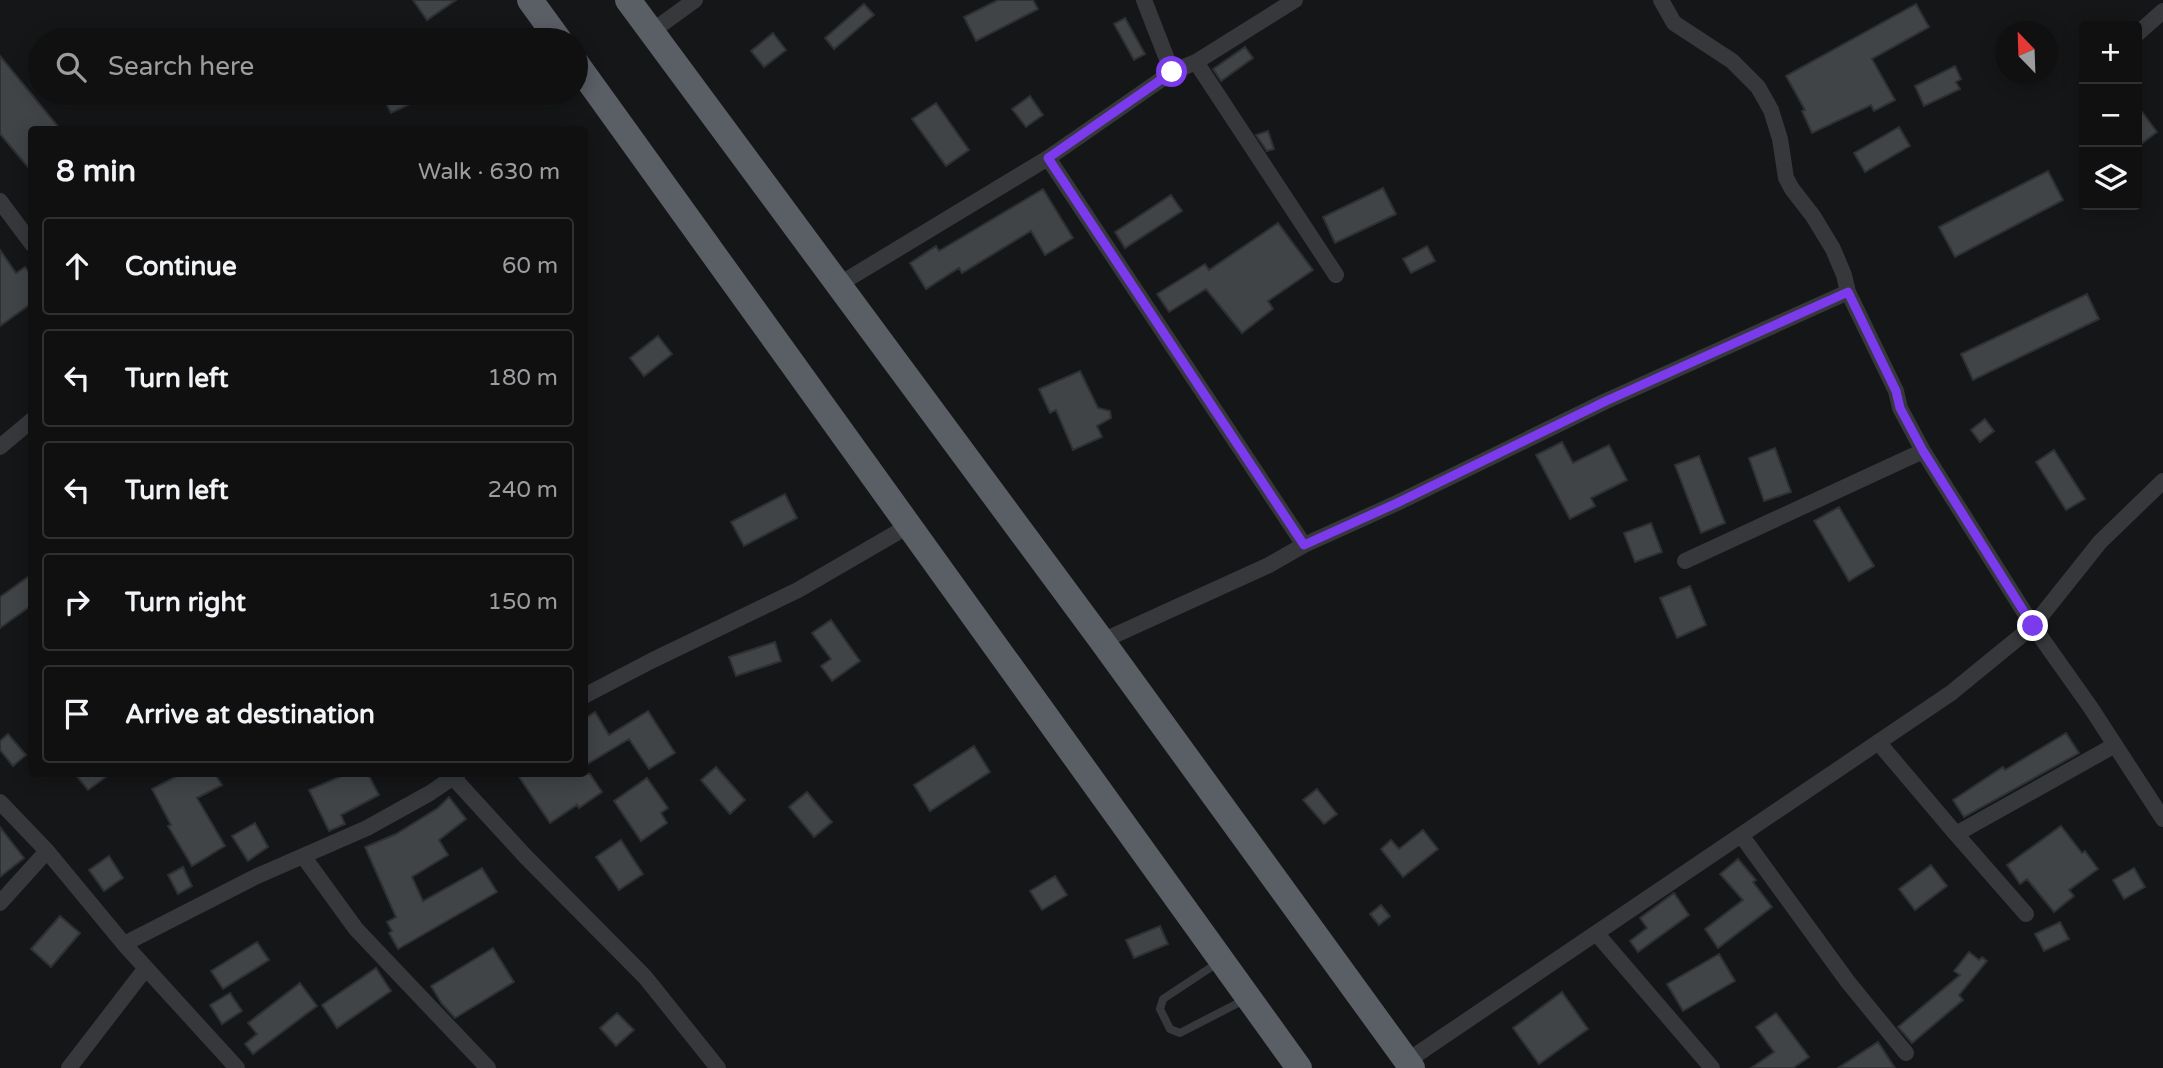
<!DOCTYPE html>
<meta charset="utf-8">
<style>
:root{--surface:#101011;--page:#1e1e1f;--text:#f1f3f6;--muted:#9c9d9f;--line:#303031}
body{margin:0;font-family:"Varela Round",sans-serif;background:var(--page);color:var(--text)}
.controls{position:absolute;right:21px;top:21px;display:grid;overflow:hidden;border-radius:7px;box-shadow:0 4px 18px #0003}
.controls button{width:63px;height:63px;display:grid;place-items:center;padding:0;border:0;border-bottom:2px solid var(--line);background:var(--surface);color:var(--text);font:35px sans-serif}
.compass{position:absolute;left:1995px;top:21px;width:63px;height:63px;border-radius:50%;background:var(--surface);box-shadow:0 4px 18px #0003;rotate:337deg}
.stop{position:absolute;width:21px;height:21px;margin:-16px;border:5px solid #7c3aed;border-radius:50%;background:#fff}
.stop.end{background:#7c3aed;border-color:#fff;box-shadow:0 2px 7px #0008}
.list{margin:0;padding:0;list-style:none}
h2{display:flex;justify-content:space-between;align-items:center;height:91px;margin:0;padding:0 28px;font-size:30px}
h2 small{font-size:23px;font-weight:400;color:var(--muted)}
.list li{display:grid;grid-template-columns:46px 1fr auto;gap:21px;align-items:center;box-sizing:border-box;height:98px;margin:0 14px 14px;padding:0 14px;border:2px solid var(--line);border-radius:7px}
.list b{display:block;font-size:26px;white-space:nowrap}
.list em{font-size:23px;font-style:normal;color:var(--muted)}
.icon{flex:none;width:38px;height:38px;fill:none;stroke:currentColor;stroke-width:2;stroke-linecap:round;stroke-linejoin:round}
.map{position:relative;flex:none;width:2163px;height:1068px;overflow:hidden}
.search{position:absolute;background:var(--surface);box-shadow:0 4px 18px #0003;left:28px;top:28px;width:560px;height:77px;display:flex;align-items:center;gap:18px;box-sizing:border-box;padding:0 24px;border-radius:38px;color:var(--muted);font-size:26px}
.panel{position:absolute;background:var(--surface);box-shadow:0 4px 18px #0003;left:28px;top:126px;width:560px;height:651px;border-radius:7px}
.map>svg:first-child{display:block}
</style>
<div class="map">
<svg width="2163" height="1068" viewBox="0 0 2163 1068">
<rect width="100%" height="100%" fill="#151617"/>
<path fill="#414447" stroke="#2f3033" stroke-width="2" d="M413,0H456L427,20Z
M998,0H1033L1038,9L976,41L964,17Z
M864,4L874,15L834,49L825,38Z
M1916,4L1929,27L1872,59L1895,100L1874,111L1871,105L1812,133L1802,111L1805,110L1786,76Z
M1125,18L1145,54L1134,60L1114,24Z
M773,33L786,50L764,67L751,51Z
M1245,47L1253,58L1221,81L1213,69Z
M0,56L61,130H32V172L0,134Z
M1955,66L1961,79L1956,82L1960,89L1924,106L1915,86Z
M381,93H433L391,113Z
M1030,96L1043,115L1026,127L1012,109Z
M936,103L969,150L946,166L912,119Z
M2137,105L2157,132L2137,147Z
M1899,127L1910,146L1865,172L1854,153Z
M1268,131L1274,149L1267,151L1256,135Z
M2048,171L2063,200L1955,257L1939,227Z
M1383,188L1396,214L1335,243L1323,217Z
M1043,189L1073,238L1045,255L1031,231L962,273L959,268L926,289L910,263L936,246L939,251Z
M1171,195L1182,211L1125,248L1115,232Z
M1278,223L1313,270L1268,301L1273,309L1242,333L1206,289L1169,312L1157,294L1205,264L1209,270Z
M1427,246L1435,261L1411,273L1403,259Z
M0,250L16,273L25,267L32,276V303L0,326Z
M2087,294L2099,319L1973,380L1961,354Z
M658,336L672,354L644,376L630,358Z
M1080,371L1098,408L1110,411L1111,418L1097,426L1102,437L1073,450L1056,410L1050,413L1039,389Z
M1985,419L1994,431L1980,442L1971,430Z
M1562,442L1573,463L1609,445L1627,480L1591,498L1595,506L1570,519L1536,455Z
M1775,448L1791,492L1764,501L1749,458Z
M2054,450L2085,499L2066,510L2036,462Z
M1699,456L1725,523L1701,533L1675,465Z
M785,494L797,518L744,546L731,522Z
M1839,507L1874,566L1849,581L1814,521Z
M1651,523L1662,552L1635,562L1624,533Z
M32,574V605L0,628V597Z
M1690,586L1706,625L1677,638L1660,598Z
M831,620L860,661L832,681L821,666L831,659L812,633Z
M775,642L781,661L736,676L729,657Z
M648,711L675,753L649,769L629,739L584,766V719L595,712L609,735Z
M2066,733L2079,753L1964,817L1953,800L2003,767L2005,770Z
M8,734L26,755L13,766L0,750V741Z
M974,746L990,772L930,811L914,785Z
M716,767L745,800L730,814L701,780Z
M75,774H110L88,790Z
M181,774H215L222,785L197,798L225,846L192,866L168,826L171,825L152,789Z
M346,774H368L379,795L341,815L345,824L329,831L309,790Z
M517,774H590L602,792L579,808L577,805L550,823Z
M647,778L668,808L661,813L667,823L641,841L614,801Z
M1317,789L1337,814L1324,824L1303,800Z
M807,792L832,822L814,837L789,807Z
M449,797L466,819L439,840L448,855L412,877L423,901L482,868L497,892L398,949L389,933L392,931L387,922L396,917L365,847L396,834L438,808Z
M255,823L268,847L248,861L232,836Z
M2061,826L2082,853L2085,851L2098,869L2069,890L2074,896L2054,912L2027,879L2020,884L2007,865Z
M0,827L24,858L0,877Z
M1423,830L1438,849L1403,877L1381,849L1391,840L1399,849Z
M621,840L643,874L619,890L596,857Z
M109,856L123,878L104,891L89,870Z
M1738,859L1756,880L1753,882L1772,907L1718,948L1705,929L1743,900L1720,874Z
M1931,865L1947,886L1915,910L1899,889Z
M183,867L192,886L178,894L168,875Z
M2134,868L2145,887L2124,899L2113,880Z
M1055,876L1067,895L1042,910L1030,891Z
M1674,893L1689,915L1638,952L1630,941L1647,928L1640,918Z
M1381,905L1390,916L1379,925L1370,914Z
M60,916L80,933L51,967L31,949Z
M2060,922L2069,939L2044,951L2035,934Z
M1160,926L1168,944L1134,958L1126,940Z
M257,942L269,960L223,989L211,971Z
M493,948L514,982L455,1018L442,1004L431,986Z
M1969,952L1979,960L1982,957L1987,961L1959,995L1963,1000L1912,1043L1898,1027L1960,975L1954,971Z
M1719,954L1735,981L1683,1011L1667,984Z
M376,968L391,991L337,1028L322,1005Z
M300,983L317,1006L253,1054L245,1044L257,1034L248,1023Z
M1562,992L1588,1029L1539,1064L1513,1028Z
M230,993L242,1011L222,1024L210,1005Z
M617,1013L634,1030L616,1046L600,1028Z
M1776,1013L1809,1057L1793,1068H1751L1774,1052L1756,1027Z
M1878,1042L1895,1068H1838Z"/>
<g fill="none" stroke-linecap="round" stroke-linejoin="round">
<path stroke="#36383c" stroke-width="8" d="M1219,962L1163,999L1160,1009L1170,1029L1180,1033L1244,1000"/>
<path stroke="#36383c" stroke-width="16" d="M1144,0L1172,72
M651,32L695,0
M2137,34L2163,11
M1196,62L1336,275
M1048,158L1304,545L1269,565L1102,641
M0,201L32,244
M838,285L1048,158L1172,72L1196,62L1295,0
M1848,292L1896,391L1900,408L1923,451L2033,626L2091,708L2163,819
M0,447L32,420
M1304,545L1397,503L1606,401L1848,292L1844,275L1833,249L1813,216L1792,189L1786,178L1780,139L1771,110L1758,87L1732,61L1674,23L1661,0
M1685,561L1923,451
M584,696L651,661L798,590L910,525
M1878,742L1956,834L2115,745
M450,774L525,856L645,977L718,1068
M0,802L47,851L124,944L237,1068
M1956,834L2026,914
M1741,835L1848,982L1906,1053
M303,856L356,929L488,1068
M0,903L47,851
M1597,934L1712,1068
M124,944L255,877L367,828L430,793L458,774
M1407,1061L1951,693L2033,626L2100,542L2163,481
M69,1068L146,968"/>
<path stroke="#5a5e65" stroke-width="26" d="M530,0L559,40
M628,0L1102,641L1412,1068
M576,63L1299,1068"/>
</g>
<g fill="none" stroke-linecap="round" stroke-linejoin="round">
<path stroke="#7c3aed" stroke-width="9" d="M1172,72L1048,158L1304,545L1397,503L1606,401L1848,292L1896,391L1900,408L1923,451L2033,626"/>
</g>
</svg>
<div class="controls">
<button>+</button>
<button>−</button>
<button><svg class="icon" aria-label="layers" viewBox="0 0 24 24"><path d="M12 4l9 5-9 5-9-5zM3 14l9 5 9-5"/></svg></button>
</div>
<svg class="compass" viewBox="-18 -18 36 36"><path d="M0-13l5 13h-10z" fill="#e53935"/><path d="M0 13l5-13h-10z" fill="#9c9d9f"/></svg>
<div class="stop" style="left:1172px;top:72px"></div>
<div class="stop end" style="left:2033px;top:626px"></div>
<div class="search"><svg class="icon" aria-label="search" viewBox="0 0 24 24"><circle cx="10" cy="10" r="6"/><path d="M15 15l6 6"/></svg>Search here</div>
<section class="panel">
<h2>8 min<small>Walk · 630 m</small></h2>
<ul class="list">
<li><svg class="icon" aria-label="ahead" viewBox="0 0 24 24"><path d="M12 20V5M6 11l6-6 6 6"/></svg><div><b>Continue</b></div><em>60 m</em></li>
<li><svg class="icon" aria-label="left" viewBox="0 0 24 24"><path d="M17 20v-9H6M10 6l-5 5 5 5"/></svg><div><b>Turn left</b></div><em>180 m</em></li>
<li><svg class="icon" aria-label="left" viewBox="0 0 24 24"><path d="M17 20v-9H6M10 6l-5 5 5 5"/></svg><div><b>Turn left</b></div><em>240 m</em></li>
<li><svg class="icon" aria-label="right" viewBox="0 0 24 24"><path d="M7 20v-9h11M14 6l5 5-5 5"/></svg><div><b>Turn right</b></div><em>150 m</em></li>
<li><svg class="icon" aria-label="arrive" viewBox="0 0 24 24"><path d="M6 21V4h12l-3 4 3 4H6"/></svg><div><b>Arrive at destination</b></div></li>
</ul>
</section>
</div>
